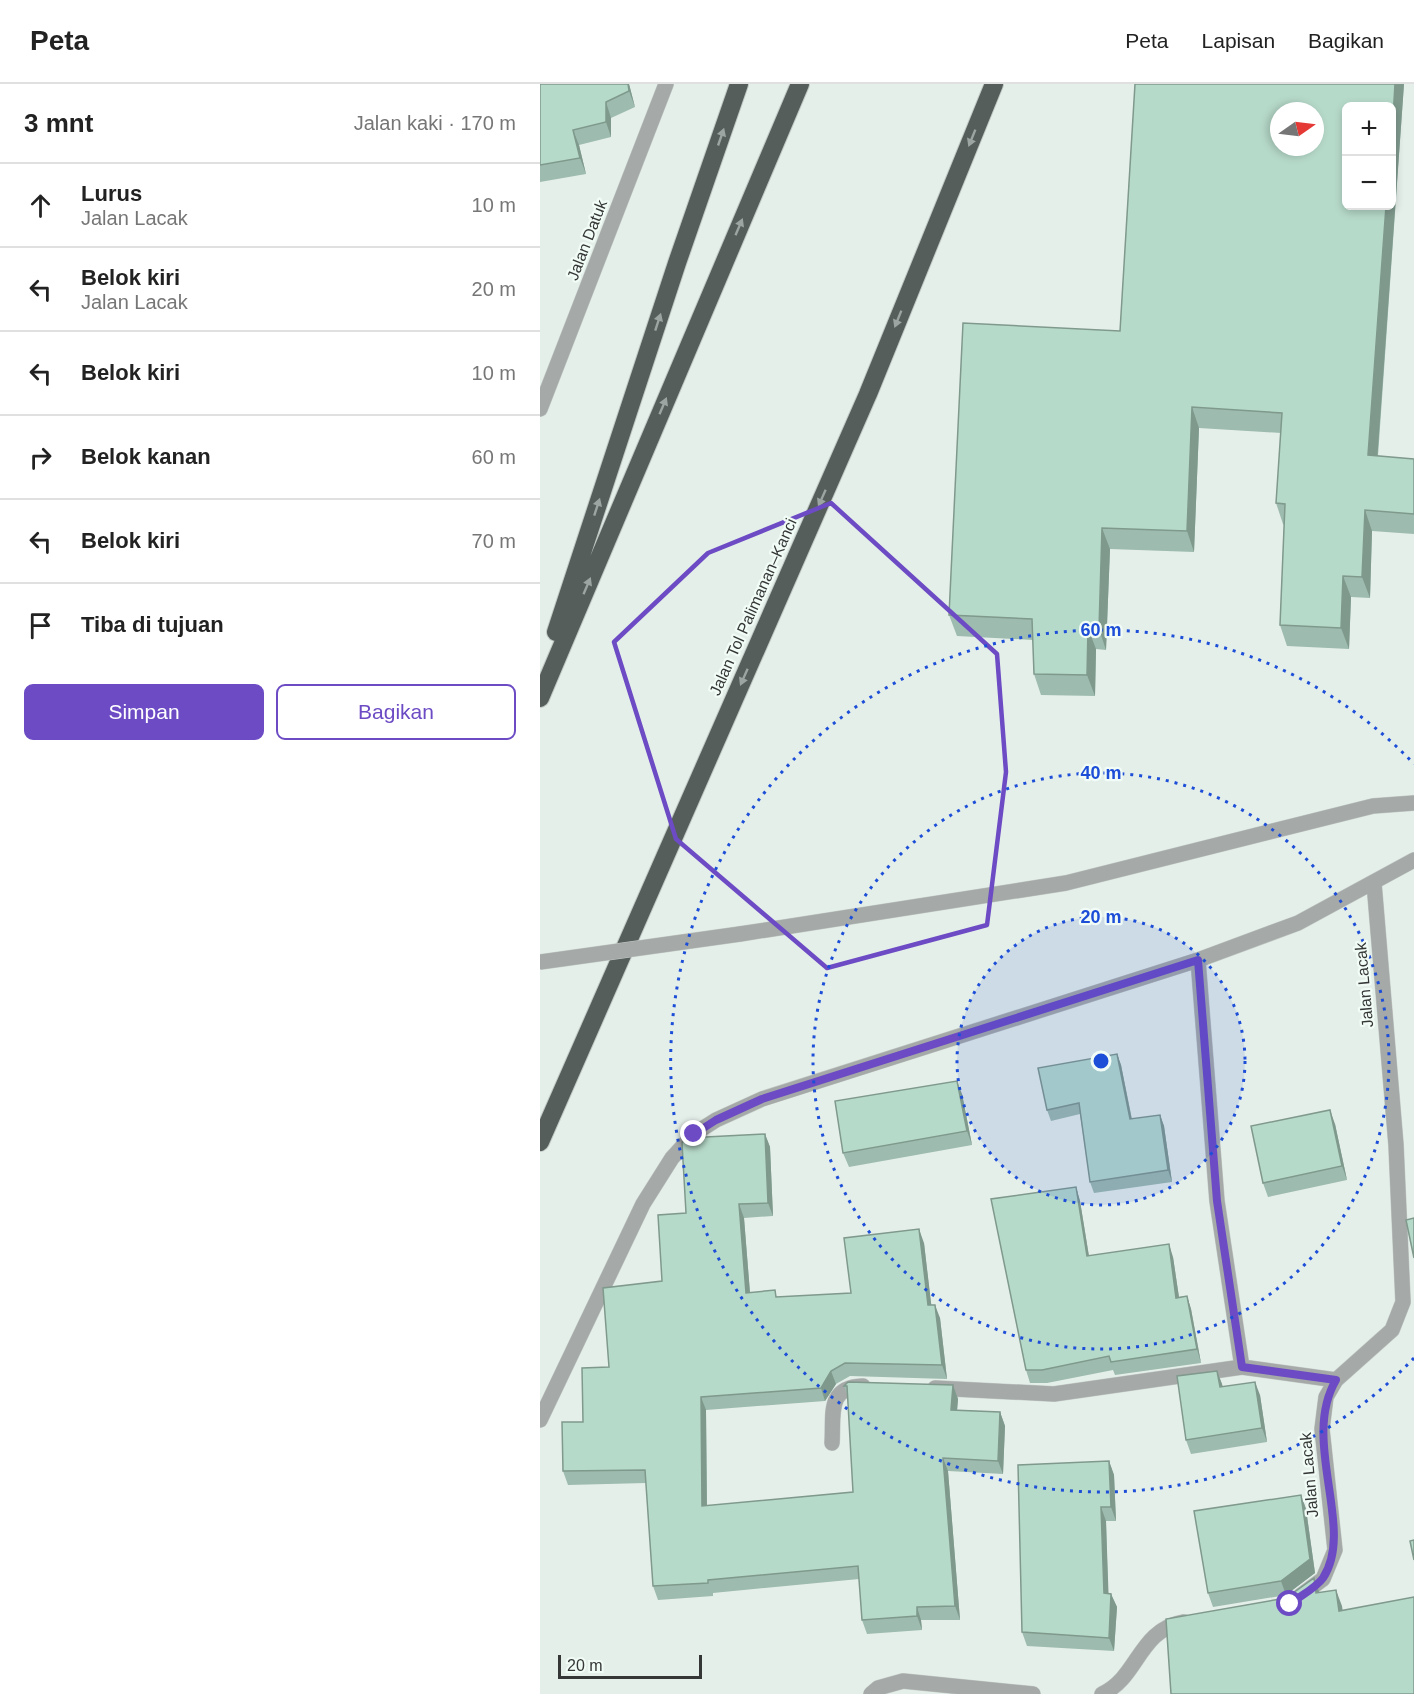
<!DOCTYPE html>
<html lang="id">
<meta charset="utf-8">
<style>
:root{--surface:#fff;--page:#f2f2f2;--text:#222;--muted:#767676;--line:#e0e0e0;--accent:#6c4bc4}
body{margin:0;font-family:Arial,sans-serif;background:var(--page);color:var(--text)}
.controls{position:absolute;right:18px;top:18px;display:grid;overflow:hidden;border-radius:9px;box-shadow:0 3px 9px #0003}
.controls button{width:54px;height:54px;display:grid;place-items:center;padding:0;border:0;border-bottom:2px solid var(--line);background:var(--surface);color:var(--text);font:30px sans-serif}
.compass{position:absolute;left:730px;top:18px;width:54px;height:54px;border-radius:50%;background:var(--surface);box-shadow:0 3px 9px #0003;rotate:76deg}
.scale{position:absolute;left:18px;bottom:15px;width:144px;box-sizing:border-box;padding-left:6px;border:3px solid #343736;border-top:0;font-size:16px;line-height:21px;white-space:nowrap;color:#343736;-webkit-text-stroke:4px #f2fcf7;paint-order:stroke}
.stop{position:absolute;width:18px;height:18px;margin:-14px;border:4px solid #6c4bc4;border-radius:50%;background:#fff}
.stop.end{background:#6c4bc4;border-color:#fff;box-shadow:0 2px 6px #0008}
.list{margin:0;padding:0;list-style:none}
h2{display:flex;justify-content:space-between;align-items:center;height:78px;margin:0;padding:0 24px;font-size:26px}
h2 small{font-size:20px;font-weight:400;color:var(--muted)}
.list li{display:grid;grid-template-columns:39px 1fr auto;gap:18px;align-items:center;box-sizing:border-box;height:84px;padding:0 24px;border-top:2px solid var(--line)}
.list b{display:block;font-size:22px;white-space:nowrap}
.list p{margin:0;font-size:20px;white-space:nowrap;color:var(--muted)}
.list em{font-size:20px;font-style:normal;color:var(--muted)}
.actions{display:flex;gap:12px;padding:18px 24px}
.actions a{flex:1;padding:14px 0;border:2px solid var(--accent);border-radius:9px;text-align:center;font-size:21px;color:var(--accent)}
.actions .main{background:var(--accent);color:#fff}
.icon{flex:none;width:33px;height:33px;fill:none;stroke:currentColor;stroke-width:2;stroke-linecap:round;stroke-linejoin:round}
.map{position:relative;flex:none;width:874px;height:1610px;overflow:hidden}
header{display:flex;align-items:center;gap:36px;box-sizing:border-box;height:84px;padding:0 30px;background:var(--surface);border-bottom:2px solid var(--line)}
header strong{font-size:28px}
nav{display:flex;gap:33px;margin-inline-start:auto;font-size:21px}
main{display:flex}
aside{flex:1;background:var(--surface)}
.map>svg:first-child{display:block}
</style>
<header>
<strong>Peta</strong>
<nav><a>Peta</a><a>Lapisan</a><a>Bagikan</a></nav>
</header>
<main>
<aside>
<h2>3 mnt<small>Jalan kaki · 170 m</small></h2>
<ul class="list">
<li><svg class="icon" aria-label="ahead" viewBox="0 0 24 24"><path d="M12 20V5M6 11l6-6 6 6"/></svg><div><b>Lurus</b><p>Jalan Lacak</p></div><em>10 m</em></li>
<li><svg class="icon" aria-label="left" viewBox="0 0 24 24"><path d="M17 20v-9H6M10 6l-5 5 5 5"/></svg><div><b>Belok kiri</b><p>Jalan Lacak</p></div><em>20 m</em></li>
<li><svg class="icon" aria-label="left" viewBox="0 0 24 24"><path d="M17 20v-9H6M10 6l-5 5 5 5"/></svg><div><b>Belok kiri</b></div><em>10 m</em></li>
<li><svg class="icon" aria-label="right" viewBox="0 0 24 24"><path d="M7 20v-9h11M14 6l5 5-5 5"/></svg><div><b>Belok kanan</b></div><em>60 m</em></li>
<li><svg class="icon" aria-label="left" viewBox="0 0 24 24"><path d="M17 20v-9H6M10 6l-5 5 5 5"/></svg><div><b>Belok kiri</b></div><em>70 m</em></li>
<li><svg class="icon" aria-label="arrive" viewBox="0 0 24 24"><path d="M6 21V4h12l-3 4 3 4H6"/></svg><div><b>Tiba di tujuan</b></div></li>
</ul>
<div class="actions"><a class="main">Simpan</a><a>Bagikan</a></div>
</aside>
<div class="map">
<svg width="874" height="1610" viewBox="0 0 874 1610">
<rect width="100%" height="100%" fill="#e5efea"/>
<g fill="none" stroke-linecap="round" stroke-linejoin="round">
<g stroke="#c2cac6" stroke-width="16">
<path id="minor" d="M0,325L126,0
M200,850L526,799L833,722L874,719
M658,876L677,1117L702,1283L796,1296
M395,1304L514,1310L702,1283
M0,1336L103,1120L132,1074L154,1050L176,1036L222,1015L658,876L758,839L874,776
M292,1359C294,1331 286,1303 323,1302
M760,1512L783,1495L795,1466L782,1345L786,1313L796,1296L852,1246L863,1218L856,1061L834,799
M331,1610L338,1604L363,1597L493,1610
M562,1610C599,1593 598,1546 644,1538"/>
</g>
<g stroke="#c2cac6" stroke-width="20">
<path id="highway" d="M16,548L137,179L199,0
M0,614L260,0
M0,1058L328,310L454,0"/>
</g>
<use href="#minor" stroke="#a5a9a7" stroke-width="15"/>
<use href="#highway" stroke="#555e5a" stroke-width="18"/>
<g stroke="#c2cac6" stroke-width="16" stroke-linecap="butt">
<path id="minor-bridge" d="M0,878L200,850"/>
</g>
<use href="#minor-bridge" stroke="#a5a9a7" stroke-width="15"/>
</g>
<path fill="#9dbbae" d="M0,0H89L95,23L71,34V53L39,61L46,90L0,98Z
M595,0H864L838,372L874,375V450L832,447L830,514L811,513L809,565L747,562L740,541L744,441L743,440L736,419L741,349L659,344L654,468L570,465L566,566L556,565L555,612L501,611L494,590L493,556L417,552L409,531L580,247Z
M577,970L581,981L592,1035L620,1031L624,1042L632,1098L554,1109L550,1098L540,1030L511,1037L507,1026Z
M422,1010L432,1061L309,1083L303,1069Z
M795,1040L807,1096L728,1113L723,1099Z
M225,1050L230,1063L233,1132L204,1134L210,1208L238,1213L311,1209L384,1159L391,1221L400,1234L407,1295L310,1292L296,1300L285,1317L166,1326L167,1422L313,1408L308,1314L304,1302L413,1301L418,1315L417,1326L460,1328L465,1342L463,1390L408,1387L420,1536H381L382,1546L327,1550L322,1536L319,1495L173,1509V1512L118,1516L113,1502L106,1399L28,1401L23,1387L43,1338L69,1283L122,1197Z
M536,1103L540,1117L549,1172L633,1173L639,1213L647,1212L651,1225L661,1279L575,1291L573,1286L507,1299H490L486,1286Z
M677,1287L683,1303L720,1311L727,1358L651,1370L646,1356Z
M569,1377L574,1391L576,1437H566L568,1509L571,1510L577,1523L574,1567L487,1562L482,1548Z
M761,1411L766,1425L775,1489L746,1511L673,1523L668,1509Z"/>
<path fill="#7f998d" d="M88,0H89L95,23L89,7Z
M855,0H864L836,392L828,371L846,122H852V51Z
M66,18L71,34V53L66,38Z
M33,46L39,61L46,90L40,74Z
M652,323L659,344L654,468L647,447Z
M825,426L832,447L830,514L822,493Z
M562,444L570,465L566,566L559,545Z
M803,492L811,513L809,565L801,544Z
M548,544L556,565L555,612L547,591Z
M577,970L581,981L594,1047L590,1035Z
M417,997L422,1010L432,1061L427,1047Z
M790,1026L795,1040L807,1096L802,1082Z
M620,1031L624,1042L632,1098L628,1086Z
M225,1050L230,1063L233,1132L228,1119Z
M536,1103L540,1117L551,1185L547,1172Z
M199,1120L204,1134L211,1222L206,1209Z
M379,1145L384,1159L393,1235L388,1221Z
M629,1160L633,1173L641,1227L636,1214Z
M647,1212L651,1225L661,1279L657,1265Z
M395,1221L400,1234L407,1295L402,1281Z
M291,1287L296,1300L285,1317L281,1304Z
M677,1287L682,1300L685,1317L680,1303Z
M715,1298L720,1311L727,1358L722,1344Z
M413,1301L418,1315L416,1339L411,1326Z
M161,1313L166,1326L167,1435L162,1422Z
M460,1328L465,1342L463,1390L458,1377Z
M403,1374L408,1387L420,1536L415,1522Z
M569,1377L574,1391L576,1437L571,1423Z
M761,1411L766,1425L775,1489L746,1511L741,1497Z
M561,1423L566,1437L569,1523L564,1509Z
M774,1494L780,1510L776,1509Z
M796,1506L802,1522L805,1543L799,1527Z
M571,1510L577,1523L574,1567L569,1554Z
M377,1523L381,1536L382,1546L377,1532Z"/>
<path fill="#b6daca" stroke="#7f998d" stroke-width="1.5" fill-rule="evenodd" d="M0,0H88L89,7L66,18V38L33,46L40,74L0,81Z
M595,0H855L852,51V22H807V122H846L828,371L874,375V430L825,426L822,493L803,492L801,544L740,541L745,420L736,419L742,329L652,323L647,447L562,444L559,545L548,544L547,591L494,590L492,535L409,531L423,239L580,247ZM739,27H775V63H739Z
M577,970L590,1035L620,1031L628,1086L550,1098L539,1019L507,1026L498,984Z
M417,997L427,1047L303,1069L295,1017Z
M790,1026L802,1082L723,1099L711,1042Z
M225,1050L228,1119L199,1120L206,1209L235,1206L236,1213L311,1209L304,1154L379,1145L388,1221H395L402,1281L305,1279L291,1287L281,1304L161,1313L162,1422L313,1408L307,1302H304L308,1298L413,1301L411,1326L460,1328L458,1377L403,1374L415,1522L377,1523V1532L322,1536L318,1482L168,1496V1499L113,1502L105,1386L23,1387L22,1338H43L42,1284L69,1283L63,1204L122,1197L118,1131L146,1129L142,1059L146,1054Z
M536,1103L547,1172L629,1160L636,1214L647,1212L657,1265L571,1278L569,1272L502,1286H486L451,1115Z
M874,1134V1174L866,1136Z
M677,1287L680,1303L715,1298L722,1344L646,1356L637,1292Z
M569,1377L571,1423H561L564,1509L571,1510L569,1554L482,1548L478,1381Z
M761,1411L770,1475L741,1497L668,1509L654,1427Z
M874,1456V1476L870,1457Z
M774,1494L776,1509L796,1506L799,1527L874,1513V1610H631L626,1535L746,1514Z"/>
<defs><path id="oneway-solid" d="M-6-.8H1V-3.2L6.5 0L1 3.2V.8H-6Z" transform="scale(1.5)"/></defs>
<g fill="#9ca5a1">
<use href="#oneway-solid" transform="translate(181 53) rotate(-71)"/>
<use href="#oneway-solid" transform="translate(432 54) rotate(112)"/>
<use href="#oneway-solid" transform="translate(199 143) rotate(-67)"/>
<use href="#oneway-solid" transform="translate(358 235) rotate(112)"/>
<use href="#oneway-solid" transform="translate(118 238) rotate(-72)"/>
<use href="#oneway-solid" transform="translate(123 322) rotate(-67)"/>
<use href="#oneway-solid" transform="translate(282 414) rotate(114)"/>
<use href="#oneway-solid" transform="translate(57 423) rotate(-72)"/>
<use href="#oneway-solid" transform="translate(47 502) rotate(-67)"/>
<use href="#oneway-solid" transform="translate(204 593) rotate(114)"/>
</g>
<g fill="none" stroke-linecap="round" stroke-linejoin="round">
<path stroke="#6c4bc4" stroke-width="8" d="M154,1050L176,1036L222,1015L658,876L677,1117L702,1283L796,1296C760,1357 816,1444 783,1494C776,1504 760,1512 750,1520"/>
</g>
<path fill="none" stroke="#6c4bc4" stroke-width="4.5" stroke-linejoin="round" d="M291,419L457,570L466,688L447,841L287,884L136,755L74,558L168,469Z"/>
<circle cx="561" cy="977" r="144" fill="#1d4ed8" fill-opacity=".12"/>
<g fill="none" stroke="#1d4ed8" stroke-width="3" stroke-dasharray="3 6">
<circle cx="561" cy="977" r="144"/>
<circle cx="561" cy="977" r="288"/>
<path d="M874 1274A431 431 0 1 1 874 680"/>
</g>
<g text-anchor="middle" dominant-baseline="central" stroke-width="4.5" stroke-linejoin="round" paint-order="stroke">
<g font-size="16" fill="#343736" stroke="#f2fcf7">
<text transform="translate(47 156) rotate(-69)">Jalan Datuk</text>
<text transform="translate(213 523) rotate(-66)">Jalan Tol Palimanan–Kanci</text>
<text transform="translate(824 901) rotate(-95)">Jalan Lacak</text>
<text transform="translate(769 1391) rotate(-95)">Jalan Lacak</text>
</g>
</g>
<circle cx="561" cy="977" r="9" fill="#1d4ed8" stroke="#f2fcf7" stroke-width="3"/>
<g font-size="18" text-anchor="middle" font-weight="bold" fill="#1d4ed8" stroke="#f2fcf7" stroke-width="4.5" stroke-linejoin="round" paint-order="stroke">
<text x="561" y="552">60 m</text>
<text x="561" y="695">40 m</text>
<text x="561" y="839">20 m</text>
</g>
</svg>
<div class="controls">
<button>+</button>
<button>−</button>
</div>
<svg class="compass" viewBox="-18 -18 36 36"><path d="M0-13l5 13h-10z" fill="#e53935"/><path d="M0 13l5-13h-10z" fill="#767676"/></svg>
<div class="scale">20 m</div>
<div class="stop" style="left:750px;top:1520px"></div>
<div class="stop end" style="left:154px;top:1050px"></div>
</div>
</main>
